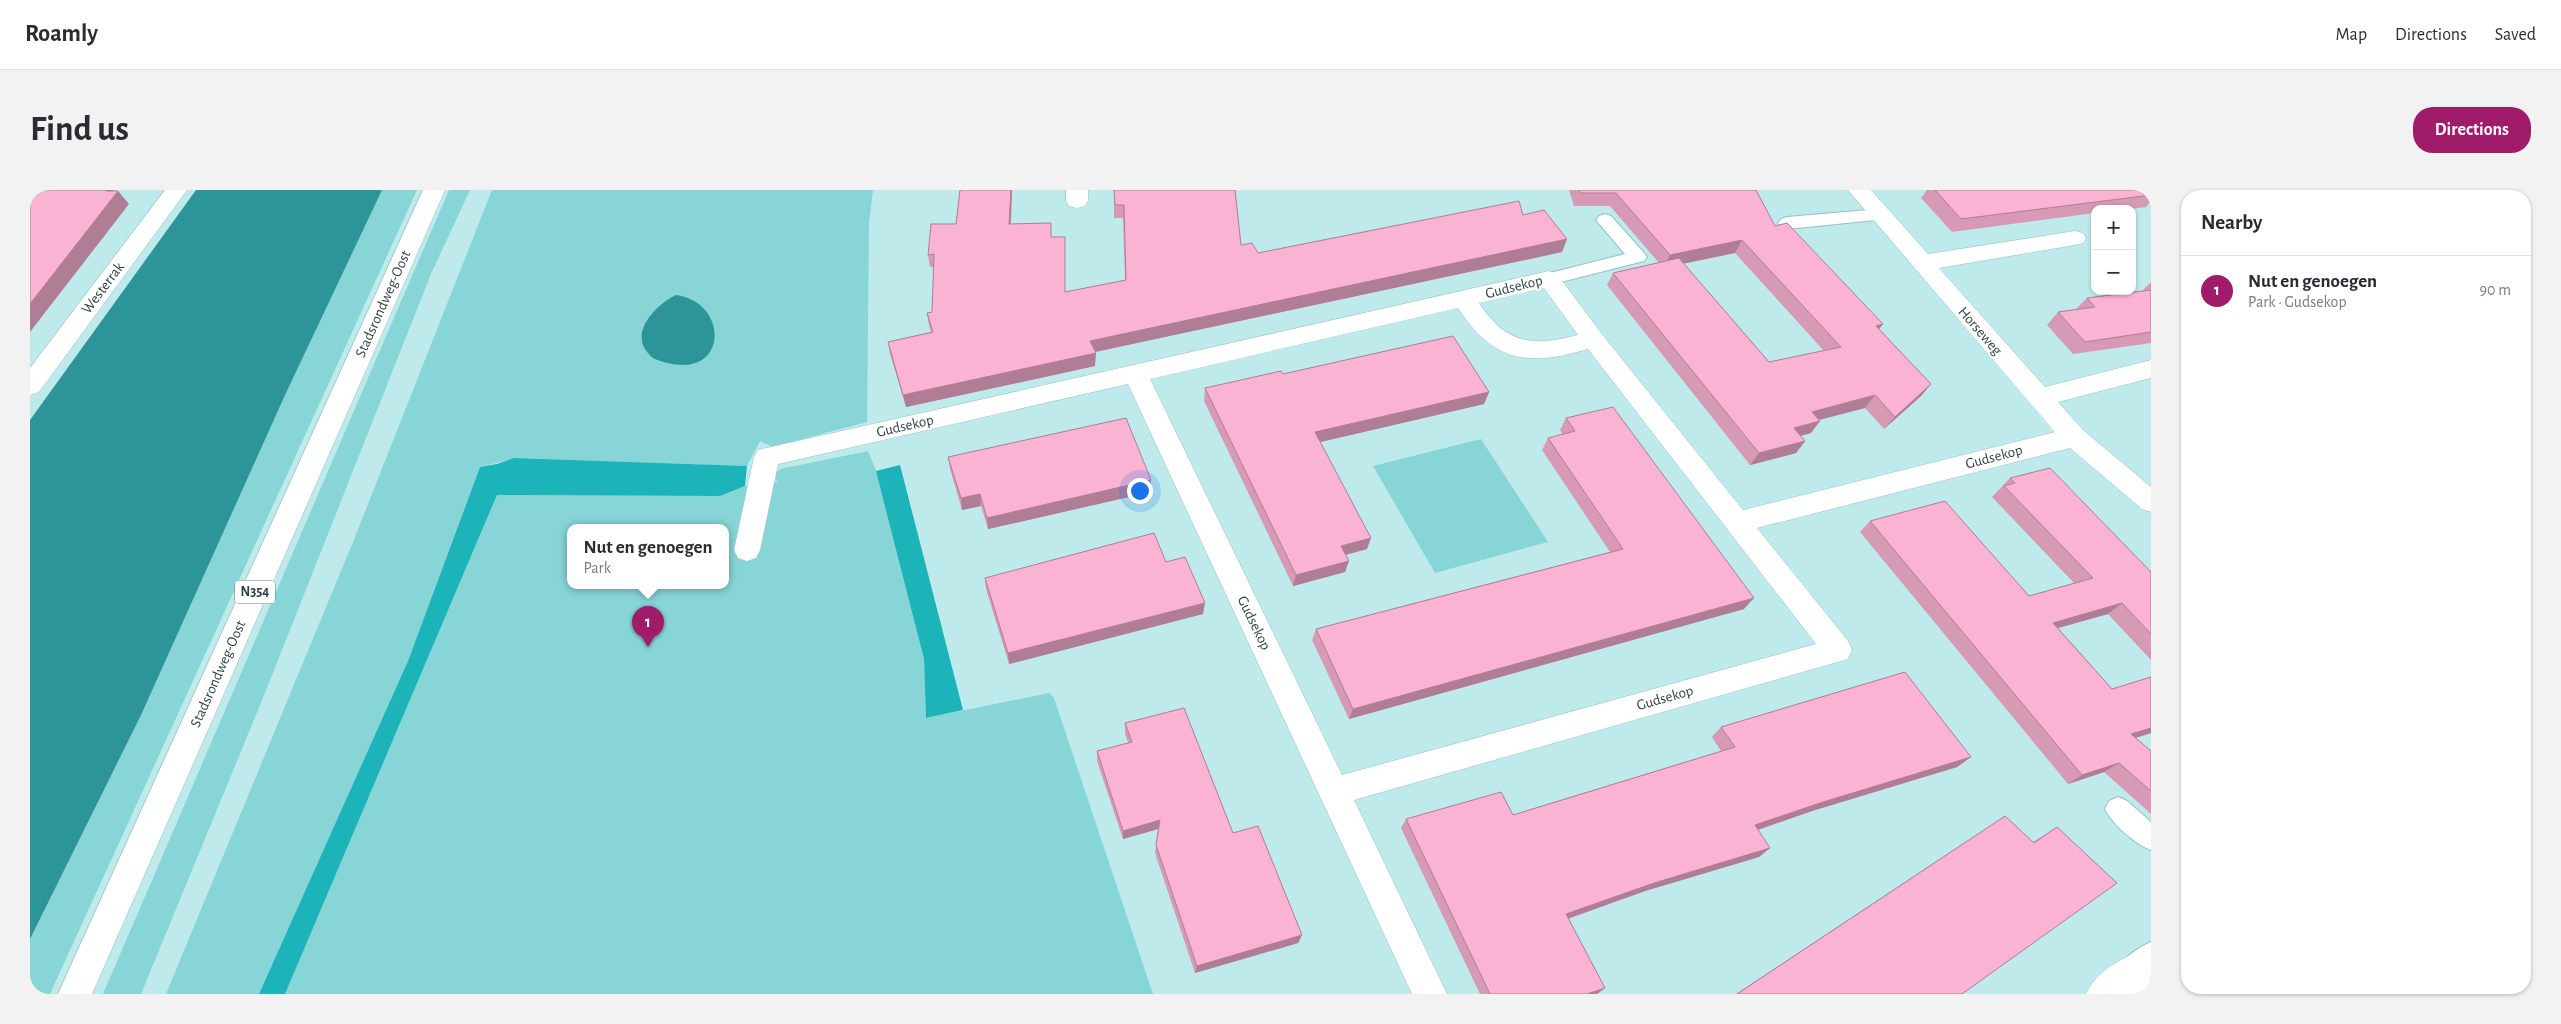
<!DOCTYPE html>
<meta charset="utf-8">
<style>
:root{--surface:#fff;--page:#f2f2f3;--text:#2b2b33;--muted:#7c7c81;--line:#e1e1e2;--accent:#a01b6a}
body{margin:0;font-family:"Alegreya Sans",sans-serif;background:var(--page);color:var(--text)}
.controls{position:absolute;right:15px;top:15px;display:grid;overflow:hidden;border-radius:10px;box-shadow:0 1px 4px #0004}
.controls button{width:45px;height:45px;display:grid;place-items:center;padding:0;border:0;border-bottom:1px solid var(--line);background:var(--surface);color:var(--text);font:25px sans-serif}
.you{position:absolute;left:1109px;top:300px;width:18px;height:18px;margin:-12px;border:4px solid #fff;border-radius:50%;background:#1a73e8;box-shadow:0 0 0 8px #1a73e833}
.badge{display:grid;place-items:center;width:32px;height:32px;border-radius:50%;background:var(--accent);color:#fff;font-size:16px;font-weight:700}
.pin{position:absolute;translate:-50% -41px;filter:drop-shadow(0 1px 2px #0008)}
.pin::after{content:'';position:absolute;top:26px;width:18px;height:15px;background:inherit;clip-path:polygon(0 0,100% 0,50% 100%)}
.popup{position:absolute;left:537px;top:334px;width:162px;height:65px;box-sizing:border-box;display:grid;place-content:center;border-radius:10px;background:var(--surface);filter:drop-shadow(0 1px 4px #0005);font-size:16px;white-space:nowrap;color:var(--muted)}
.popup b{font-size:19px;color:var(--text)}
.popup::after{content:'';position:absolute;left:50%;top:100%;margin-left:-10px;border:10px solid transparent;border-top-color:var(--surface)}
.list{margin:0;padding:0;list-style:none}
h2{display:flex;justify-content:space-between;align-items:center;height:65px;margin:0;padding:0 20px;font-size:21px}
h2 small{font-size:16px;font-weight:400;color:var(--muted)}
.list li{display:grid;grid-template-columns:32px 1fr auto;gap:15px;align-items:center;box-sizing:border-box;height:70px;padding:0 20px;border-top:1px solid var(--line)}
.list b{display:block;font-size:19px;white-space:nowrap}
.list p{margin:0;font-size:16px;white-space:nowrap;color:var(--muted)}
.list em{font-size:16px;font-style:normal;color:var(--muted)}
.map{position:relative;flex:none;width:2121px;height:804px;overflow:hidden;border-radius:20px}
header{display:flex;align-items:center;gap:30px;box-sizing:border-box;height:70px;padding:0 25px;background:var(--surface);border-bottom:1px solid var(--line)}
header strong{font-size:24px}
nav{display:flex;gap:28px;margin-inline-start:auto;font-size:18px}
.intro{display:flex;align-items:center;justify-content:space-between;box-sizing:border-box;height:120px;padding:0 30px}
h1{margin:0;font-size:35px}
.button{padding:12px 22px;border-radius:20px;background:var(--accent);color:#fff;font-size:18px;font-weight:700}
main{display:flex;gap:30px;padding:0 30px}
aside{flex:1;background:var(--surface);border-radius:20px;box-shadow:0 1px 4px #0004}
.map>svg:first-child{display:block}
</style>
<header>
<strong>Roamly</strong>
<nav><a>Map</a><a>Directions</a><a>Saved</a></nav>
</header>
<div class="intro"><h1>Find us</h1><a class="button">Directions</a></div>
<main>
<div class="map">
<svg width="2121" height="804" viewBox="0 0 2121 804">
<rect width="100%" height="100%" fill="#beeaec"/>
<path fill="#88d5d8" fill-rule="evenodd" d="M309,0H387L20,804H0V616Z
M419,0H440L401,84L233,508L111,804H73Z
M462,0H843L839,34L837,232L742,257L730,251L717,276L487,268L450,277L378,471L229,804H136L325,347Z
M1451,249L1518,352L1405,383L1343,276Z
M838,261L851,293L894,470L896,528L1019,503L1024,508L1123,804H255L467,305L690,306L715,296L747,292L745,284L750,279ZM540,338H696V396H540Z"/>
<path fill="#1cb3b9" d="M484,268L717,276L715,296L690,306L467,305L255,804H229L378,471L450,277L467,274Z
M870,275L933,520L896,528L894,469L846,281Z"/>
<path fill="#2d9499" d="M166,0H352L255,205L111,525L0,749V230Z
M646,105C702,112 699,198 625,169C621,167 620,165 617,162C600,141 627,114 646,105Z"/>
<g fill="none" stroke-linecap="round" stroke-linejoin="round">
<g stroke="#96c1c3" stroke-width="2">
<path id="lane" d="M1850,19L1856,21L1859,25L1856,29L1757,39L1751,37L1748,33L1751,29L1757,27Z
M1575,24L1581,26L1614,63L1617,67L1614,71L1519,95L1512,93L1510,89L1512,85L1595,64L1566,30L1569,26Z
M2088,607L2097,611L2121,632V660C2105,654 2083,635 2075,619L2079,611Z
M2121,752V783L2101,796L2091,792L2087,782C2093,768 2107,758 2121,752Z"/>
</g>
<g stroke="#96c1c3" stroke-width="1">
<path id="street" d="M135,0H157L9,202L0,205V178Z
M1036,0H1058V11L1055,16L1047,18L1039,16L1036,11Z
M1818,0H1841L1898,64L2045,41L2053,43L2056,48L2053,53L2045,55L1909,78L2015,197L2121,170V188L2028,212L2053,240L2121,297V322L2112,319L2040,258L1727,338L1818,451L1822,460L1818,469L1324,610L1417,804H1382L1098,194L748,274L730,360L726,368L717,371L708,368L704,360L724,267L728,260L1519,81L1527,84L1571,143L1713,320L2025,242ZM1514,98L1548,145C1502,157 1476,154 1449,113ZM1428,118C1463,172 1498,177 1558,159L1786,454L1312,585L1120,189Z
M2101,765L2113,770L2121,778V804H2056C2064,786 2083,773 2101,765Z"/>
</g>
<g stroke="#96c1c3" stroke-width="1">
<path id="primary" d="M393,0H415L62,804H28Z"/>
</g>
<use href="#lane" fill="#fff" fill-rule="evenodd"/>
<use href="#street" fill="#fff" fill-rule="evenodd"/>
<use href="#primary" fill="#fff" fill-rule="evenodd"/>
</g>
<path fill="#d79ab5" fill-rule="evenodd" d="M930,0H982L981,34L1021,47L1035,60V102L1095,90L1093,28H1084V0H1205L1211,55L1228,63L1493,25L1537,49L1532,62L1065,162V176L876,217L860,164L858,152L901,142L899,136L897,123L902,122L904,77H900L898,65L926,34Z
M1539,0H1726L1745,36L1849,139L1901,194L1891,206L1854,239L1835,218L1789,230L1781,243L1771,246L1775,251L1766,263L1720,275L1577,95L1583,83L1629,73L1580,16H1544ZM1705,63L1794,161L1739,172L1653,73Z
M1897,0H2121V11L2116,17L2101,19H2065V23L1922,42L1891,8Z
M2121,92V153L2043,164L2017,135L2028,122L2046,119L2057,108L2112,101Z
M1253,184L1459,202L1454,214L1290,252L1337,359L1316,365L1315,382L1263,396L1174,211L1175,198Z
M1536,228L1714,419L1319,529L1282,450L1286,439L1580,362L1512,260L1518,248L1533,245L1530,240Z
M918,267L1121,290V302L958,339L951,316L932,320L920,279Z
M1980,288L2121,382V470L2078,424L2028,438L2082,499L2121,487V543L2105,548L2121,561V624L2074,582L2038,594L1830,342L1840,331L1999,406L2044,393L1962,307Z
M1136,372L1173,424L979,474L956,399L955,388Z
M1095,533L1203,643L1272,745L1268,753L1165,783L1125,663L1128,639L1093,649L1067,571V561L1098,553L1095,543Z
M1691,537L1941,567L1927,577L1782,621L1728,640L1740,658L1729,667L1615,701L1538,729L1575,798L1567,804H1450L1371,638L1376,629L1483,625L1691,561L1682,547Z
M1975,626L2003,652L2027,637L1932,804H1706Z"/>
<path fill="#af7d94" d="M76,0H83L86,4L88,1L99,14L0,142V114Z
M981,0H982L980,46L979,34Z
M1537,49L1532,62L1060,163V151Z
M1712,50L1705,63L1633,78L1640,65Z
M1853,134L1844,146L1846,136Z
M1066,163L1065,176L876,217L873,205Z
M1901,194L1891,206L1854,239L1865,227Z
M1459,202L1454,214L1282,254L1285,242Z
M1845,205L1835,218L1773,234L1782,222Z
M1790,231L1781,243L1755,250L1764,238Z
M1775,251L1766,263L1720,275L1729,263Z
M1121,290V302L958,339L957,328Z
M950,304L951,316L932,320L931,308Z
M1341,348L1337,359L1307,367L1311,356Z
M1319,371L1315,382L1263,396L1266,385Z
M1724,408L1714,419L1319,529L1323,519Z
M1175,413L1173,424L979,474L978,463Z
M2092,413L2078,424L2010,443L2023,433Z
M2121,538V543L2086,554L2101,544Z
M1941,567L1927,577L1782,621L1715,644L1725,635L1793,612Z
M2089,573L2074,582L2038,594L2052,585Z
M1130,630L1128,639L1093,649V641Z
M1740,658L1729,667L1615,701L1528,732L1536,724L1624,693Z
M1272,745L1268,753L1165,783L1167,776Z
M1575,798L1567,804H1557Z"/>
<path fill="#fab3d3" stroke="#af7d94" d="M0,0H76V1H88L0,114Z
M930,0H981L979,34L1021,33V47H1035V102L1096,90L1094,15H1085L1084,0H1205L1211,55L1222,53L1228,63L1489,11L1493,25L1514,20L1537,49L1060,151L1066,163L873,205L858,152L903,142L897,123L902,122L904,64L898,65L901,34H926Z
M1549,0H1726L1745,36L1757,33L1853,134L1846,136L1901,194L1865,227L1845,205L1782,222L1790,231L1764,238L1775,251L1729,263L1583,83L1649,68L1739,172L1811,157L1712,50L1640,65L1586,3H1550Z
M1905,0H2121V5L1931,29Z
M2121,100V142L2055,152L2028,122L2065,117L2057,108Z
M1423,146L1459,202L1285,242L1341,348L1311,356L1319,371L1266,385L1175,198L1251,181L1253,184Z
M1583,217L1724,408L1323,519L1286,439L1593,359L1518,248L1545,241L1536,228Z
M1096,228L1121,290L957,328L950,304L931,308L918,267Z
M2020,278L2121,382V444L2092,413L2023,433L2082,499L2121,487V538L2101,544L2121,561V601L2089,573L2052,585L1840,331L1915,311L1999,406L2063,388L1974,296L1985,293L1980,288Z
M1124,343L1136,372L1155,367L1175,413L978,463L955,388Z
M1875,482L1941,567L1793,612L1725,635L1740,658L1624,693L1536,724L1575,798L1557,804H1460L1376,629L1471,602L1483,625L1705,557L1691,537Z
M1154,518L1203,643L1228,636L1272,745L1167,776L1126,655L1130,630L1093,641L1067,561L1102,552L1095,533Z
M1975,626L2004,653L2027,637L2087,693L1932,804H1707Z"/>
<g text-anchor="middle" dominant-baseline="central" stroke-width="4" stroke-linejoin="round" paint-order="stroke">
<rect fill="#fff" stroke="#6c7979" stroke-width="1" x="205" y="390.5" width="40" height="23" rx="4"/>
<g font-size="14" font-weight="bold" fill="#2d3f3f">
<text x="225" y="402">N354</text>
</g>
<g font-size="15" fill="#2d3f3f" stroke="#fff">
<text transform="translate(1484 97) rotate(-14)">Gudsekop</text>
<text transform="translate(73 98) rotate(-53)">Westerrak</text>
<text transform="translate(353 114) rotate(-66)">Stadsrondweg-Oost</text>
<text transform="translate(1950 141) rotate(49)">Horseweg</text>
<text transform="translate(875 236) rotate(-13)">Gudsekop</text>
<text transform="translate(1964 267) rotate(-15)">Gudsekop</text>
<text transform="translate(1224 433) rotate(64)">Gudsekop</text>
<text transform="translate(188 484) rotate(-66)">Stadsrondweg-Oost</text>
<text transform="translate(1635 508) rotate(-16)">Gudsekop</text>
</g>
</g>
</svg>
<div class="controls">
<button>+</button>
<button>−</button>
</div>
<div class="you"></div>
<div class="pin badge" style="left:618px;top:457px">1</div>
<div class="popup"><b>Nut en genoegen</b>Park</div>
</div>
<aside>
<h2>Nearby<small></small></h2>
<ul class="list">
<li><span class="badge">1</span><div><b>Nut en genoegen</b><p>Park · Gudsekop</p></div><em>90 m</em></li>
</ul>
</aside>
</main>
